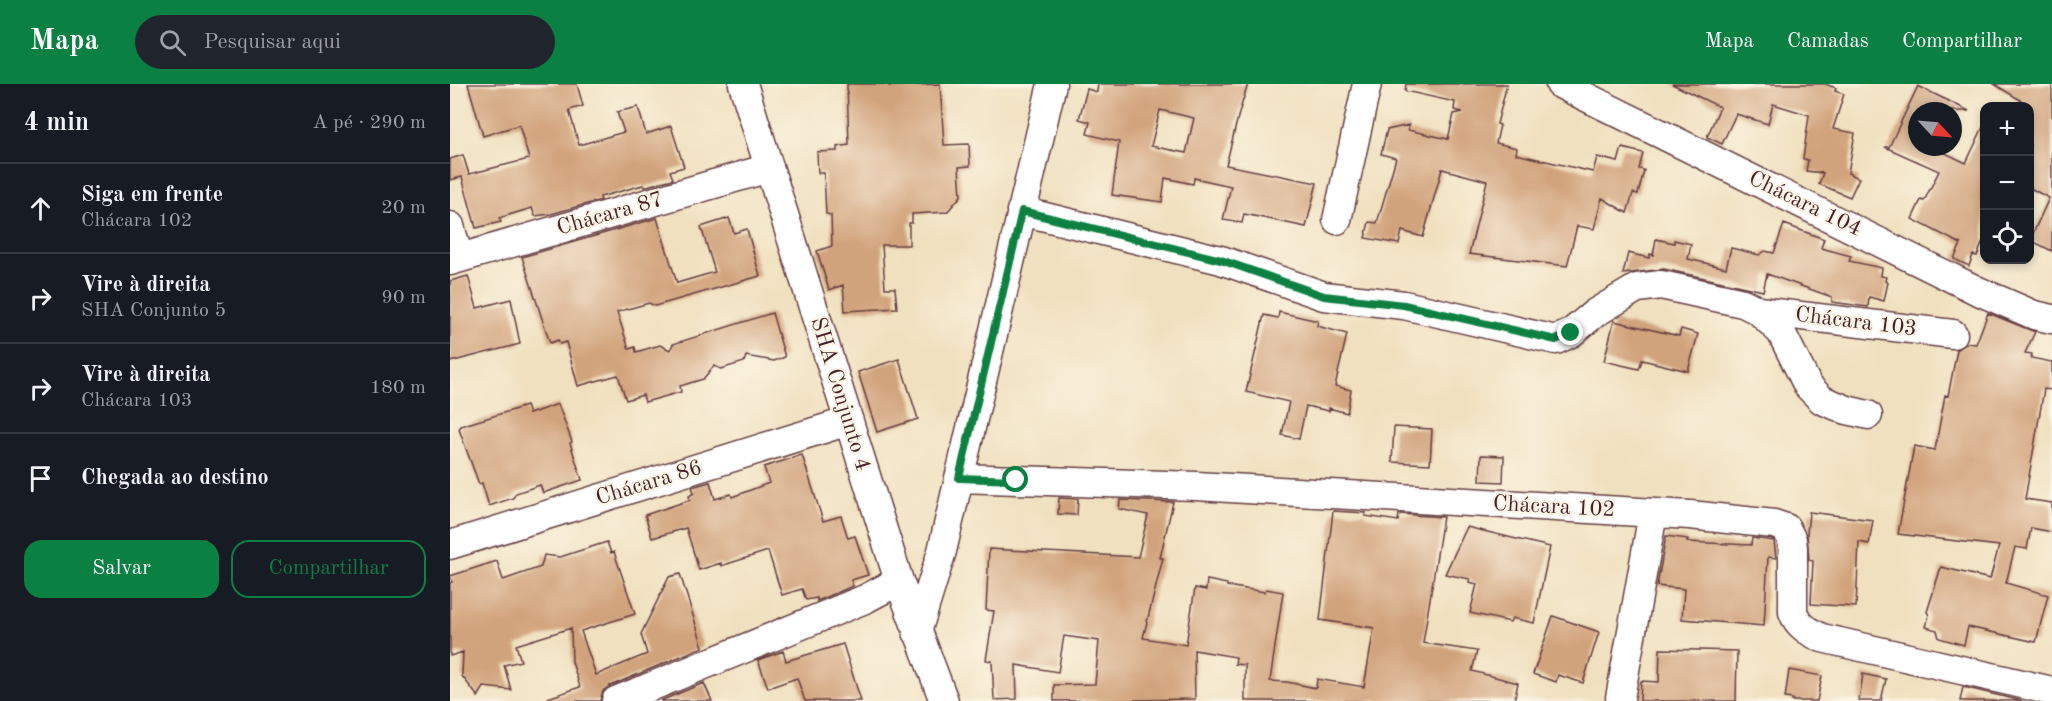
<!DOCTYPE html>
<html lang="pt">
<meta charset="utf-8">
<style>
:root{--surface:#171b24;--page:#20242c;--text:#f1f3f6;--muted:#9ea1a6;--line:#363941;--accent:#0b8043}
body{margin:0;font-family:"Old Standard TT",serif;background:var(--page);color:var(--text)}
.controls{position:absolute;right:18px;top:18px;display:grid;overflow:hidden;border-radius:12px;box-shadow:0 3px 9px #0003}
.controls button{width:54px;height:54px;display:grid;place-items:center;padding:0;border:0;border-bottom:2px solid var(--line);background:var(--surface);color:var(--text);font:30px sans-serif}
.compass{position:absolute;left:1458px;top:18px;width:54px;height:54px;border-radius:50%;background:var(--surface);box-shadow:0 3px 9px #0003;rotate:116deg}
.stop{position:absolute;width:18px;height:18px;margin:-14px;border:4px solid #0b8043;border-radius:50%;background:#fff}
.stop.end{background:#0b8043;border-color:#fff;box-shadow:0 2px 6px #0008}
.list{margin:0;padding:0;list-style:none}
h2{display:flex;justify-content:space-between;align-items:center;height:78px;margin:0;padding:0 24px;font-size:26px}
h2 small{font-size:20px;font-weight:400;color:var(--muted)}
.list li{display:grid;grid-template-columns:39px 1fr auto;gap:18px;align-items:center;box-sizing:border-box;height:90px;padding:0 24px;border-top:2px solid var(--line)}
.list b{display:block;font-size:22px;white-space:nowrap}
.list p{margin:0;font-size:20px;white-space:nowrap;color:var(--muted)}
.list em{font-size:20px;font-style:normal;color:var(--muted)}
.actions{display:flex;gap:12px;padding:18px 24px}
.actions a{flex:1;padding:14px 0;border:2px solid var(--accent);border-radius:18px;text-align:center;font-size:21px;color:var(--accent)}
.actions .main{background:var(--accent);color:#fff}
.icon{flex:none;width:33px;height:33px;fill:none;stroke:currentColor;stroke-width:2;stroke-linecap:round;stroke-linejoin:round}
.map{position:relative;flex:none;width:1602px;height:617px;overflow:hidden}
header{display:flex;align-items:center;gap:36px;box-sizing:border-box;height:84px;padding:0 30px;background:var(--accent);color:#fff}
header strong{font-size:28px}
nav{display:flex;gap:33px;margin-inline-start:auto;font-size:21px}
.search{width:420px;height:54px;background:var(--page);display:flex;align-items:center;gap:15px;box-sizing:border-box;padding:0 21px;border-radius:33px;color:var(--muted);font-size:22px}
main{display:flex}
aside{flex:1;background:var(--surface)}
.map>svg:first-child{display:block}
</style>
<header>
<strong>Mapa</strong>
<div class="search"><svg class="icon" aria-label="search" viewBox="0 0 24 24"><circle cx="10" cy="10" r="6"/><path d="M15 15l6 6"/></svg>Pesquisar aqui</div>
<nav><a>Mapa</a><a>Camadas</a><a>Compartilhar</a></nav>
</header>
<main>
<aside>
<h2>4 min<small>A pé · 290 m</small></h2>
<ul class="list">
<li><svg class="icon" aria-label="ahead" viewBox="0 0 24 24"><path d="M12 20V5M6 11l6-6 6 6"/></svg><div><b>Siga em frente</b><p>Chácara 102</p></div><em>20 m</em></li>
<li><svg class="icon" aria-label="right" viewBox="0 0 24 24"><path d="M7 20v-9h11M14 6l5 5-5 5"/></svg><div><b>Vire à direita</b><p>SHA Conjunto 5</p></div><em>90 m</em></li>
<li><svg class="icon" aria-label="right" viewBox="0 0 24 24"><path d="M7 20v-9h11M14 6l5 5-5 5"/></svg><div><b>Vire à direita</b><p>Chácara 103</p></div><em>180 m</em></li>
<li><svg class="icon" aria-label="arrive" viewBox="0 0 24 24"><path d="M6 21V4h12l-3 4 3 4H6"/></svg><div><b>Chegada ao destino</b></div></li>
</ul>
<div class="actions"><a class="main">Salvar</a><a>Compartilhar</a></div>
</aside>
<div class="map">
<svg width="1602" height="617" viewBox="0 0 1602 617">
<rect width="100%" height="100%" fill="#fcf5e5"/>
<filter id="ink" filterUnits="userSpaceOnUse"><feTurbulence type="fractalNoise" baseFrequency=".0167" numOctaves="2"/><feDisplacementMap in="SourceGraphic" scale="12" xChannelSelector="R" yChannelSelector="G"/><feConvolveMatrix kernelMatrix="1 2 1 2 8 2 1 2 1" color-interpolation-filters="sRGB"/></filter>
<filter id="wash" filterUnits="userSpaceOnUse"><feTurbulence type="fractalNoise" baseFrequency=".008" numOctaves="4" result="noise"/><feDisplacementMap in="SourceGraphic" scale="24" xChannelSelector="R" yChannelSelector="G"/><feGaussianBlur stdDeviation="1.35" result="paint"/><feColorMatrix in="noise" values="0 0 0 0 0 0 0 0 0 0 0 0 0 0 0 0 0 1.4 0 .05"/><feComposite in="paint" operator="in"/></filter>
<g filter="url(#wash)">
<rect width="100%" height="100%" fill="#f0e0bf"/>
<g id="blocks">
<path fill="#d1a37b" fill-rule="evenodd" d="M18,0H127L133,22L119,26L129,61L174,48L167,28L188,23L196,50L221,42L234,83L220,87L223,95L211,98L194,103L193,101L150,113L151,116L101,130L85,132L82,124L49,134L51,138L26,144L12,93L0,96V75L13,71L19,90L79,75L69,41L33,52Z
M397,0H439V2L490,0L494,61L519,60L520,82L509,83L511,112L497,128L462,130V139H459V161H432L435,204H445L447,224L395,227L393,201L379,206L367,167L382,162L381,131L376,130L374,89H368L367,68L387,67V63L399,61Z
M648,0H798L789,29L776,81L867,99L856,143L794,130L792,139L773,136L781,102L744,94L743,100L715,94L712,118L662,111L669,58L637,50L640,38L629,35L637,5L647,8ZM710,26L744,34L736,69L701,62Z
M956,0H1057L1047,40L1050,41L1046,59L1067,64L1066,70L1143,88L1147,73L1168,78L1172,64L1193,69L1189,85L1194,86L1188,110L1183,109L1177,129L1152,114L1144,145L1127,142L1117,182L1019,170L1037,97L992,85L973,153L952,147L949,160L915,154L919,138L927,139L946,74L931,70L937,46L959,41L958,46L998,55L1004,30L1013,28L1004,26L1005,18L955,7Z
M1222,0H1375L1386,4L1385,7L1394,10L1383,45L1405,49L1398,89L1409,94L1400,113L1369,100L1373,89L1356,87L1358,76L1353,75L1359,31L1323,20L1318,40L1286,30L1272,60L1257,53L1270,23Z
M1544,0H1602V167L1580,156L1599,114L1580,104V22Z
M1468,2L1519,27H1467V63H1483L1516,79L1534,41V155L1527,172L1523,171L1519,182L1504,175L1511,160L1462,135L1471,116L1474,117L1489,87L1435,63H1439Z
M207,134L227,199L265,188L251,143L279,134L284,149L297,145L310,192L205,222L199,219L167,228L179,265L185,263L186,268L210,261L220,266L223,260L322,229L335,273L324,277L296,272L294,278L271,285L264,282L253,295L230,302L231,308L195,318L193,311L176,316L168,291L128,302L116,258L110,260L108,256L100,259L72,173Z
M1334,140L1374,155L1371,164L1401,172L1399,177L1432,184L1431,192L1436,193L1435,197L1438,198L1434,217L1419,213L1418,223L1382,218V213L1317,190L1313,207L1214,185L1173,190L1178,169L1199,174L1200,170L1203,171L1206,155L1224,159V156L1241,160L1238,175L1276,184L1281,164L1309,171L1315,167L1324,169Z
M18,192L27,224L61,215L70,260L0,278V197Z
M829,228L868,237L867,242L897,250L885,302L901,306L897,329L879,324V327L856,322L849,355L832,351L839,318L796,308L814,231L828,234Z
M1538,229L1585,248L1575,269L1582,270L1581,274L1602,278V306L1594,305L1575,415L1602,419V448L1581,444L1577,465L1565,463L1556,499L1598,511L1586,558L1518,543L1514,561L1489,554L1487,546L1476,543L1479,531L1477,528L1491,483L1540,495L1549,462L1448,450L1464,362L1485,366L1495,311L1498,312L1507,266L1517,259L1526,260Z
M1164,237L1229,252L1231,245L1248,250L1238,287L1192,276L1189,285L1154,277Z
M449,275L468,335L427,348L408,288Z
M108,320L122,358L120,359L132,396L93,409L90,401L66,409L63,414L39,422L32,399L29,400L15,362L9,345L11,342L76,322L79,330Z
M944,343L982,345L980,380L942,378Z
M352,371L373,437L391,432L398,454L405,452L418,491L401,496L403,502L367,517V514L356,516L352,505L332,511L318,467L271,482V479L249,486L236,444L202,454L195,431L240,416L239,412L244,409L242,403L260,398L265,415L281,410L282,413L319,399L314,383Z
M1031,371L1054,372L1053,398L1030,397Z
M609,414L628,415L627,431L608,430Z
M670,416L723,418L710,474H713L693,554L736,561L745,504L756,506L757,496L777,500V502L815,508L816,505L833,508L820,597L837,598L866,604L867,595L914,603L924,544L870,536L883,427L916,429L915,432L948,437L949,430L993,433L973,559L1027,567L1022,587L1068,599L1064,617H795V581L785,580L786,573L744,566L745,615L604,617V601L645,600L649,557L614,552L608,588L566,581L567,615L544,616L542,577L536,576L544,527L536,526L539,465L688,473L698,431L669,425Z
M1359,428L1423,436L1419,460L1409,458L1406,523L1361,520L1363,477L1359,476L1357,450Z
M1017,443L1100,463L1084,539L1062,534L1060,538L1020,529L1027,500L1019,498L1020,495L995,490Z
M1216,452L1238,455L1237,458L1301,461L1302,454L1324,457L1326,474L1318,473L1314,542L1232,535L1234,505L1207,502Z
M157,458L161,469L164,468L185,530L131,547L146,591L197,570L191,550L219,493L230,490L253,563L160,602L153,607L150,617H99L98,614L130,603L122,578L121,544L66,561L71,577L54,581L61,606L34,603L28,613L12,592L13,568L0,572V499L2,498L0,492L47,477L53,496L91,483L94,471L110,473Z
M1103,532L1149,548L1133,599L1108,591L1106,598L1083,590Z
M393,560L411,617H355L347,594L318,604L308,576L333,567L336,577Z
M1210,565L1287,567L1286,617H1190L1191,597L1209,598Z
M1339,586L1372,592L1367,617H1342L1343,615L1335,614Z
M1413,590L1436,595L1431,617H1409Z
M254,599L262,617H210Z
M1513,603L1572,617H1510Z"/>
</g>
</g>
<g filter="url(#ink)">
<use href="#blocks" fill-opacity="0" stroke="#633c41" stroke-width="1.5"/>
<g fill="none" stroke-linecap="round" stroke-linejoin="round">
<g stroke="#633c41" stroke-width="31">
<path id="minor" d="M293,0L449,497L494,617
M1110,0L1526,206L1584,231L1602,235
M571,127L771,176L874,212L954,221L1106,256L1121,249L1145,229L1187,204L1211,201L1293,219L1309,227L1331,248L1358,302L1372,316L1397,326L1418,331
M887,136L917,0
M0,142L9,174
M0,177L319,84
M1309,227L1503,250
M509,394L746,402L1240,431L1324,440L1336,444L1342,456L1343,464V528C1348,542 1359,548 1372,554L1602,607
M0,461L399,337
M467,548L492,467L602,0
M1170,614L1203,429
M166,617L415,515L449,497"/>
</g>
<use href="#minor" stroke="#fff" stroke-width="28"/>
</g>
</g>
<g fill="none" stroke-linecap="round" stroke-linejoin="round" filter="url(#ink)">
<path stroke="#0b8043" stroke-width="8" d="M566,396L509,394L572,127L771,176L874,212L954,221L1106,256L1121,249"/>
</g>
<g text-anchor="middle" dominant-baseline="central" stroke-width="4.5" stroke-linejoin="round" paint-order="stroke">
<g font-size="22" fill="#4a1f2b" stroke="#fcf5e5">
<text transform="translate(1355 120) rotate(26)">Chácara 104</text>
<text transform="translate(160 130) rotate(-16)">Chácara 87</text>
<text transform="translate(1406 238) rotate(7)">Chácara 103</text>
<text transform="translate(390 310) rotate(73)">SHA Conjunto 4</text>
<text transform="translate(199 399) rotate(-17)">Chácara 86</text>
<text transform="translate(1104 423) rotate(3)">Chácara 102</text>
</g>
</g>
</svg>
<div class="controls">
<button>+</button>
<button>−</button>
<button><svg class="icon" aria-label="locate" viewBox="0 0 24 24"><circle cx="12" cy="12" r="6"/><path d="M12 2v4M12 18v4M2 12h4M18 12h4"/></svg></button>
</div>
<svg class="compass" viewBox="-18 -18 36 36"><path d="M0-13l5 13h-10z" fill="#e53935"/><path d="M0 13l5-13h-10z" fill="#9ea1a6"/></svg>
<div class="stop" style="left:566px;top:396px"></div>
<div class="stop end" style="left:1121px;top:249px"></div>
</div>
</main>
